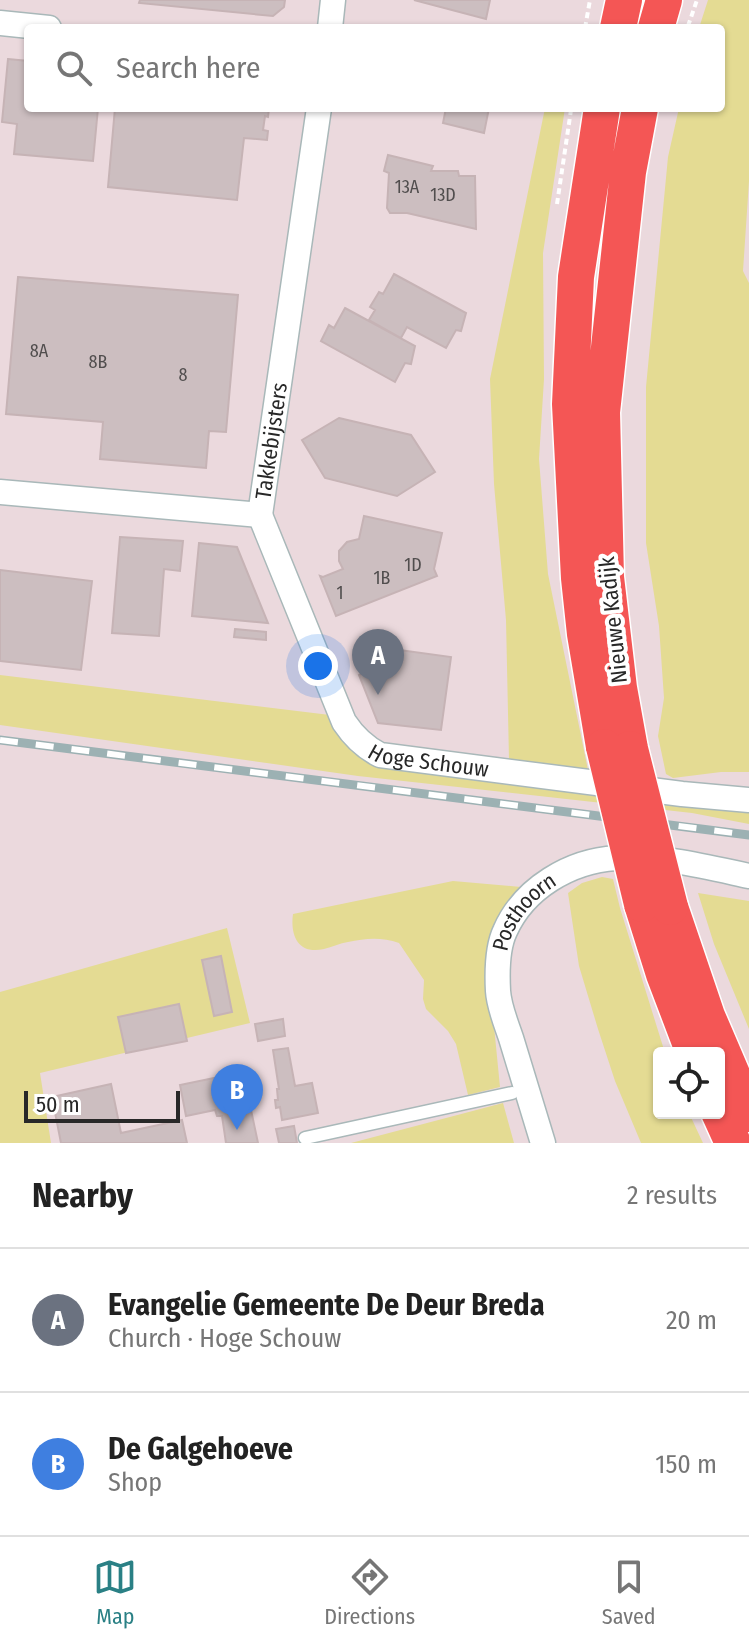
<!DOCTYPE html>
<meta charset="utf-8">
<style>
:root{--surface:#fff;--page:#f6f6f6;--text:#222;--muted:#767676;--line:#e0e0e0;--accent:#2a8085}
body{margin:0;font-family:"Fira Sans Condensed",sans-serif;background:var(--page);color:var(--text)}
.controls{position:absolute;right:24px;bottom:24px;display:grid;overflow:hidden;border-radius:8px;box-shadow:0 2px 6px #0004}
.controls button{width:72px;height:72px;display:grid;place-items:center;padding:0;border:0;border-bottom:2px solid var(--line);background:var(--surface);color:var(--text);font:40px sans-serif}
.scale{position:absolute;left:24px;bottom:20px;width:156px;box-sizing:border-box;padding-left:8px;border:4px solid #282828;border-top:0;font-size:22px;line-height:28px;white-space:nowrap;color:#282828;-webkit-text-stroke:6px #fff;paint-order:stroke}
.you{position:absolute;left:318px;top:666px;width:28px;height:28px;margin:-20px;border:6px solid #fff;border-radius:50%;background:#1a73e8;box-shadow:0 0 0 12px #1a73e833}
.badge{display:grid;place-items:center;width:52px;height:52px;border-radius:50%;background:var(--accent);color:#fff;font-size:26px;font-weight:700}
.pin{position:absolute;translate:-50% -66px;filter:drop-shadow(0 2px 4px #0008)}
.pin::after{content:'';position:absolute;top:42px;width:28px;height:24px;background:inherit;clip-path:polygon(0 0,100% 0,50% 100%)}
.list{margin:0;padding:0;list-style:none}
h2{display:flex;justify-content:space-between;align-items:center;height:104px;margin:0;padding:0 32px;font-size:34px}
h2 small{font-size:26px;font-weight:400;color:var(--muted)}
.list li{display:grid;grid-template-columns:52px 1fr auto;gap:24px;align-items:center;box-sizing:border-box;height:144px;padding:0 32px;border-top:2px solid var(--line)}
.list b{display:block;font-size:30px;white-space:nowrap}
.list p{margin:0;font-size:26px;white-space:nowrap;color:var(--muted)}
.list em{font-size:26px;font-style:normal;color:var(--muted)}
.icon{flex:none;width:44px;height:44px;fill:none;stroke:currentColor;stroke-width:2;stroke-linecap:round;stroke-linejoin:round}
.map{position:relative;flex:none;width:749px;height:1143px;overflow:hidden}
.search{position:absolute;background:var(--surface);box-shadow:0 2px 6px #0004;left:24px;right:24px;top:24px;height:88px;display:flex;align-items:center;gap:20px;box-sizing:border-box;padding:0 28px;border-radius:8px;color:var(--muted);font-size:30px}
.sheet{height:392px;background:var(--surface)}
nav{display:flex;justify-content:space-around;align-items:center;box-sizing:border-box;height:112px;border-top:2px solid var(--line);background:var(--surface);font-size:22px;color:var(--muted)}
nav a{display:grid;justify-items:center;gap:4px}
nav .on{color:var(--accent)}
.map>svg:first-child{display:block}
</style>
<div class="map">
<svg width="749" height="1143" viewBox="0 0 749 1143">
<rect width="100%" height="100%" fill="#ebd9dd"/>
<path fill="#e4db93" d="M708,0H749V181L743,271L749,283V772H721L673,778L666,774L658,736L664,698L659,626L646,543V387L668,157L679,108H721V28H699Z
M545,108H565L543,253L544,379L539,459L548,574L588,770L509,760L506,620L494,484L490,379Z
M0,675L330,715C340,736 350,753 372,762L749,810V824L692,813L358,776L0,725Z
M602,877L613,879L620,908L665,1053H659V1113H689L703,1143H641L615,1081L598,1029L579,966L568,893L582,883Z
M453,881L521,887L495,921L487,955L500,1087L468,1095L456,1044L448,1031L426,1009L423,999L424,980L399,943C382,937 366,938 348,942C340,943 332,947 324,949C298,955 290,935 293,914Z
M698,893L749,901V1029L714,944Z
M227,928L250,1023L40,1073L51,1143H0V992Z
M503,1103L514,1143H351Z"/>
<path fill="#ccbec0" stroke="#c6b3b5" stroke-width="2" d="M140,0H285L284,7L273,16L139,3Z
M414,0H490L486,19Z
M8,59L28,61V108H98L93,161L14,154L17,124L2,122Z
M115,108H269L268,117L265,116L263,130L268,131L267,140L244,138L237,200L108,187Z
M446,108H489L484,133L443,123Z
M388,155L433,166L431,171H458L459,176H475L476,229L407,213H390L387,208L389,173L384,171Z
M394,274L466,313L461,331L456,330L446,348L407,327L401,338L369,320L375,310L370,307L379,292L383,294Z
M18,277L238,295L226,432L209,431L206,468L100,459L103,422L6,414Z
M345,308L415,346L411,364L405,363L395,382L321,341L329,325L334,328Z
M339,418L411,435L435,472L397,496L325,478L302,440Z
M364,516L442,533L434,569L437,576L336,616L320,576L323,577L343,569L339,561V551L347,542L359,539Z
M120,537L183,541L180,571L164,569L159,636L112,633Z
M199,543L237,547L268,623L192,616Z
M0,570L92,581L81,670L0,661Z
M235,629L266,632V640L234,637Z
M385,648L451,657L441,730L378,723L359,675L382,665Z
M221,956L232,1012L214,1016L202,960Z
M179,1004L187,1041L126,1053L118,1017Z
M283,1019L285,1036L258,1041L255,1024Z
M288,1048L295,1086L312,1083L318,1113L282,1120L280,1107L276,1108L275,1100H278L277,1089H279L273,1050Z
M243,1072L258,1143H226L222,1116H217L215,1110L186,1116L180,1085Z
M111,1084L121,1133L182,1120L187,1143H61L52,1097Z
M294,1126L297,1143H279L276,1129Z"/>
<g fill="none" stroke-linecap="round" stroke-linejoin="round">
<g stroke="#a9b8b9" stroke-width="15">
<path id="service" d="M305,1138L512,1093"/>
</g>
<g stroke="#a9b8b9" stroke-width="27">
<g id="minor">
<path d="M0,23L49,28"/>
<path d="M330,28L333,0"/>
<path id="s1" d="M0,492L260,515L319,108"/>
<path id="s2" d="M260,515L344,722C354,737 364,747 380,755L682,794L749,800"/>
<path id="s3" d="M543,1143C532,1108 522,1073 511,1038C506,1023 499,1007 498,991C497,972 497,948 505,931C524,888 570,861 616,858C660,855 707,867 749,876"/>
</g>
</g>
<g stroke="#fff" stroke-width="39">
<path id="primary" d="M618,28L624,0
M656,28L664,0
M602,108L576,277L570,404L579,578L585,634L604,747
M630,749L619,688L606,577L602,412L628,172L640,108
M642,904L664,974L694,1053
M670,907L707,1016L749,1114
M719,1112L733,1143"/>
</g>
<path stroke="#fff" stroke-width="4" stroke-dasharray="6 4" stroke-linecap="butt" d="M688,26L697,0
M585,28L590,0
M557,204L571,110"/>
<use href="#service" stroke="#fff" stroke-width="12"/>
<use href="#minor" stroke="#fff" stroke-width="24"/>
<use href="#primary" stroke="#f45655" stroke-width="36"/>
<g stroke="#9cb1b3" stroke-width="9">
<path id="rail" d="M0,740L749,835"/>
</g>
<use href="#rail" stroke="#fff" stroke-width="6" stroke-dasharray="18" stroke-linecap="butt"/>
<g stroke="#fff" stroke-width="39" stroke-linecap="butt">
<path id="primary-bridge" d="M604,747L642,904
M630,749L670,907"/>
</g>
<use href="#primary-bridge" stroke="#f45655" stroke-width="36"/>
</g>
<g text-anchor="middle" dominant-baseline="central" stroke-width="8" stroke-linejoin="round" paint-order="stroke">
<g font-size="18" fill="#514e4e">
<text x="407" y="187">13A</text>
<text x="443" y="195">13D</text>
<text x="39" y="351">8A</text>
<text x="98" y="362">8B</text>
<text x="183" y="375">8</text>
<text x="413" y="565">1D</text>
<text x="382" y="578">1B</text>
<text x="340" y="593">1</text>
</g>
<g font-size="22" fill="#282828" stroke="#fff">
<text stroke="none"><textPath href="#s1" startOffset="336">Takkebijsters</textPath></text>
<text transform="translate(613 620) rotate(-96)">Nieuwe Kadijk</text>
<text stroke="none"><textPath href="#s2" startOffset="322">Hoge Schouw</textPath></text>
<text stroke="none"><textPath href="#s3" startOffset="246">Posthoorn</textPath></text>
</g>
</g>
</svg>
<div class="controls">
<button><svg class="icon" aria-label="locate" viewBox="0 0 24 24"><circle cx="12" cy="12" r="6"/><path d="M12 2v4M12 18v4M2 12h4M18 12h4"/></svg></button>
</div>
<div class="scale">50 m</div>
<div class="you"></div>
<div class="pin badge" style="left:378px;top:695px;background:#6b7280">A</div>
<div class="pin badge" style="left:237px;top:1130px;background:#3f7fe0">B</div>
<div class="search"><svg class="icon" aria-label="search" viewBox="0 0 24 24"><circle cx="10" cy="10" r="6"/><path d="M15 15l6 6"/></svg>Search here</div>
</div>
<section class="sheet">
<h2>Nearby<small>2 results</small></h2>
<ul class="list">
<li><span class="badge" style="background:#6b7280">A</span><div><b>Evangelie Gemeente De Deur Breda</b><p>Church · Hoge Schouw</p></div><em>20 m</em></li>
<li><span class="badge" style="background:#3f7fe0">B</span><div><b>De Galgehoeve</b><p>Shop</p></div><em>150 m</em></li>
</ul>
</section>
<nav>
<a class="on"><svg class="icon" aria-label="map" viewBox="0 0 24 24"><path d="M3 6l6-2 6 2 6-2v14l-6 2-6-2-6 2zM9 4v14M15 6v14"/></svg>Map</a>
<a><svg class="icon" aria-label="directions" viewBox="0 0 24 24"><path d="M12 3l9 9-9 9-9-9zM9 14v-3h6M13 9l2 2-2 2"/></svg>Directions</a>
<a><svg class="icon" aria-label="saved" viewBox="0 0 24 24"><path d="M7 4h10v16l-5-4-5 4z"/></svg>Saved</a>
</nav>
